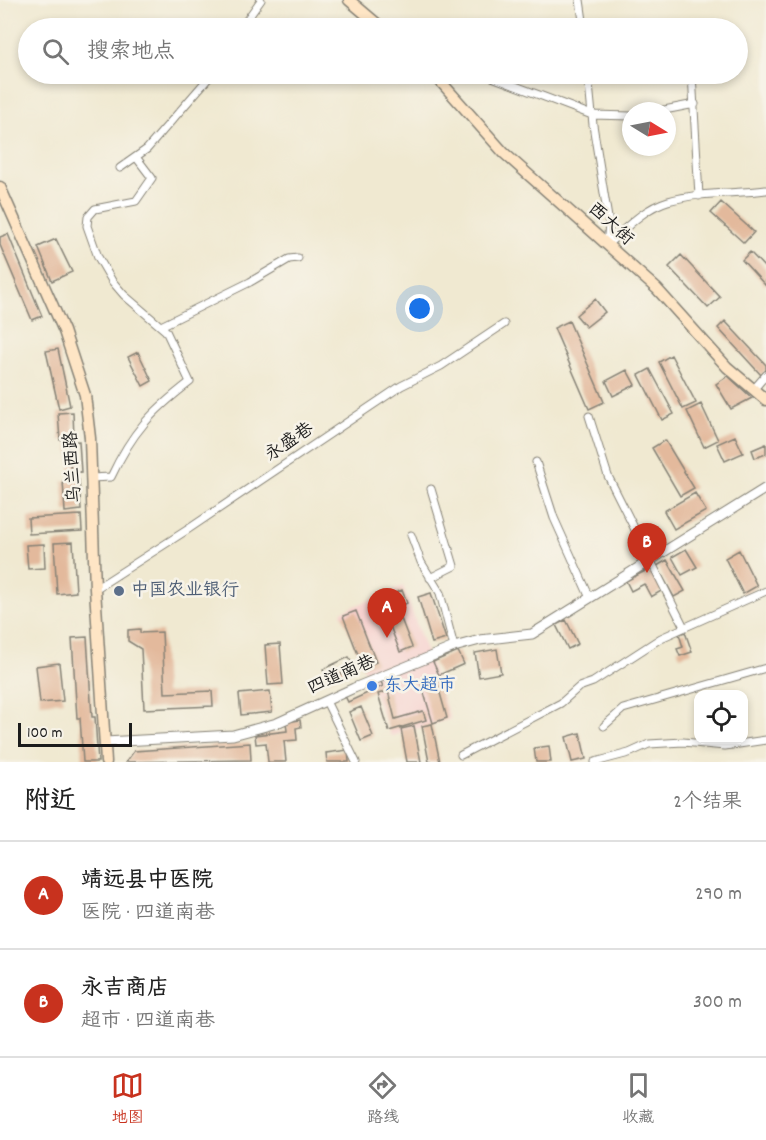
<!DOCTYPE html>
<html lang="zh">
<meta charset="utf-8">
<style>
:root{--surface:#fff;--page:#f2f2f2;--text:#222;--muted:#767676;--line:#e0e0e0;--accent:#c8321e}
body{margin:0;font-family:Dekko,"LXGW WenKai TC",sans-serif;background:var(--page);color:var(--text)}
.controls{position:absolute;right:18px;bottom:18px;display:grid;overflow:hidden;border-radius:12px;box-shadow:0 3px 9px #0003}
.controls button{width:54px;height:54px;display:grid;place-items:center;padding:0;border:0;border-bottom:2px solid var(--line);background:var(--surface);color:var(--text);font:30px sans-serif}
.compass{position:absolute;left:622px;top:102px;width:54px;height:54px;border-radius:50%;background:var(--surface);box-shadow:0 3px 9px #0003;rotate:100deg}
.scale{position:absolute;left:18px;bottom:15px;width:114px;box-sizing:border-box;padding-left:6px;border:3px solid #1c1c1c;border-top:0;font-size:16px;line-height:21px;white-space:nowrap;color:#1c1c1c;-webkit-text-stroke:4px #f7f3e8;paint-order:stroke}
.you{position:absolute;left:420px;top:309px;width:21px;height:21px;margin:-15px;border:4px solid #fff;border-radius:50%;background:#1a73e8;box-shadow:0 0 0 9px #1a73e833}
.badge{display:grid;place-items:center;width:39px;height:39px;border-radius:50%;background:var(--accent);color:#fff;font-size:20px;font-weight:700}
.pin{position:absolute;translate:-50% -50px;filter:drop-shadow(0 2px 3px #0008)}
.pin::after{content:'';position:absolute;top:32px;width:21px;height:18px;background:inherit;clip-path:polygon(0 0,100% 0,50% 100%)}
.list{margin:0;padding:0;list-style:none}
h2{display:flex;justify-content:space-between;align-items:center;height:78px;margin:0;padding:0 24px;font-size:26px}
h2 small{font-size:20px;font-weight:400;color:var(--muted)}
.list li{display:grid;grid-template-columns:39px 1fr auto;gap:18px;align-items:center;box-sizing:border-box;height:108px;padding:0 24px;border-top:2px solid var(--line)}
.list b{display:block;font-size:22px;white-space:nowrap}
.list p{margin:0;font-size:20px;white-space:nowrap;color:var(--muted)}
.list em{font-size:20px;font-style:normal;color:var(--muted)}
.icon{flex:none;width:33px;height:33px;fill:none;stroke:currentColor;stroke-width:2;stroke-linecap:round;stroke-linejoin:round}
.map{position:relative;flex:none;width:766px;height:762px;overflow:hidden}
.search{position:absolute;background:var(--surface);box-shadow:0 3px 9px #0003;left:18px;right:18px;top:18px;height:66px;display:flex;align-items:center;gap:15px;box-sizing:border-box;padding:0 21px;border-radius:33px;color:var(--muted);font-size:22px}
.sheet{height:294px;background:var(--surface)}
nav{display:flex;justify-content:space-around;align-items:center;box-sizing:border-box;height:84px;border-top:2px solid var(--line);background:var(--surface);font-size:16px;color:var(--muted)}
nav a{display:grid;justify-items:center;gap:3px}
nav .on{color:var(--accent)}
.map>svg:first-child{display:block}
</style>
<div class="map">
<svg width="766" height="762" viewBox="0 0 766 762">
<rect width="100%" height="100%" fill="#f7f3e8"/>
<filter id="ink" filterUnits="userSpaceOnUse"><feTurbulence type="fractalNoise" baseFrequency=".0167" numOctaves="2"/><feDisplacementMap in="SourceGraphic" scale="12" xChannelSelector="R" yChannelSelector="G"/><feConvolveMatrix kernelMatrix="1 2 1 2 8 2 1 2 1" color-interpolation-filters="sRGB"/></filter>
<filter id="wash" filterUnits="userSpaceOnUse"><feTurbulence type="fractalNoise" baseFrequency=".008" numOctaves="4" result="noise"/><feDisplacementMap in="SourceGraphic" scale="24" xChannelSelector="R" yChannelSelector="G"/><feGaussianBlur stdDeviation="1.35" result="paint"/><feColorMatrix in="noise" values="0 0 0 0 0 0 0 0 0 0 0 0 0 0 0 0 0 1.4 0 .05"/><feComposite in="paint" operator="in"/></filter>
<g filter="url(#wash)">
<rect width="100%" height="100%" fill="#f0e9d1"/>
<path fill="#f7d0ce" d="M403,586L450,719L391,736L341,612Z"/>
<g id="blocks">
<path fill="#e3b99c" d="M721,202L754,232L744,243L711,213Z
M8,234L42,316L32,320L0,245V237Z
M56,239L72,272L52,281L38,247Z
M750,252L766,269V286L742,260Z
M681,255L720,297L708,308L669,267Z
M595,299L605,312L586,327L576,315Z
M569,321L604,402L589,409L554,328Z
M725,321L766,365V370L761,375L718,328Z
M58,349L70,406L59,409L46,351Z
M138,352L152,381L143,386L128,357Z
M671,355L696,403L683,409L659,362Z
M650,369L674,414L662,420L639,375Z
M627,370L635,385L613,396L606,381Z
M728,376L752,398L731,409L716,384Z
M701,404L718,440L704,447L687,411Z
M73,412L74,439L60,440L58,413Z
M735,436L743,453L725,461L717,444Z
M665,440L694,488L680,496L652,448Z
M79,441L81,472L71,473L68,442Z
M766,444V454L755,458L752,450Z
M79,480L81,510L65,512L63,481Z
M695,493L706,511L674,529L664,511Z
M81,515L82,531L29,534L28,518Z
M73,542L76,592L57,594L54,543Z
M44,544L45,568L28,569L26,545Z
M686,549L697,567L682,575L672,557Z
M739,550L757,586L743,594L725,558Z
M667,560L685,591L674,597L657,566Z
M651,568L663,590L651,597L644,584L631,591L626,581Z
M402,590L407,603L393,609L395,613L398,611L412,647L400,652L382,605L390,602L388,596Z
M431,593L446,639L432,643L418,597Z
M356,611L376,662L363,667L343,616Z
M566,620L578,644L568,649L556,625Z
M140,629V633L162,632L165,693L212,691L213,706L144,709L141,649L128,641V630Z
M685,632L692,652L680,656L677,649L683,647L679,634Z
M87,637L92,717H95L98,762H83L80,718H77L72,638Z
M280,644L283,684L268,685L265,645Z
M497,649L501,673L479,677L475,653Z
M458,651L464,664L439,675L433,662Z
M349,657L354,668L328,680L323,669Z
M59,663L63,701L40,703L36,666Z
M436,679L447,718L433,723L421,683Z
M380,680L383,686L348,702L345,696Z
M270,691L272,712L241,715L239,694Z
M388,691L395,719L423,711L426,720L389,731L378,694Z
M361,707L373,736L361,741L349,712Z
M300,720L301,727L296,728L297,740L284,741L286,762H268L266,743L256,744L255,735L287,731L286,722Z
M432,724L440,762H429L422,726Z
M414,726L421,762H407L401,729Z
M580,733L586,759L572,762L566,737Z
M250,743L251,760L126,762L134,751Z
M549,746L551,762H536L534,748Z
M348,750L349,762H327L326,753Z"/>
</g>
</g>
<g filter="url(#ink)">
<use href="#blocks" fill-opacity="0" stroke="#868276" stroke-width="1.5"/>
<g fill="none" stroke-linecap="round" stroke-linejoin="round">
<g stroke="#868276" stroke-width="9">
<path id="minor" d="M580,0L584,28
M241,28L261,0
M484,74L592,115L631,116
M588,74L593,125L609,224L607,245
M692,74L699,196
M659,111L695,104
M120,168L147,149L212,74
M607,245C625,229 644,208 668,201C699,192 734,194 766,190
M161,326L250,282L289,259L298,258
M753,390L766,375
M589,416L608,476L684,627
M536,462L554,518L590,598
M91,478L111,477C132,432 151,412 190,382L166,331L124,295L112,281L98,257L87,226L88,217L95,209L136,201L152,178L136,157
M411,535L421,562L440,593L454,647
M430,578L454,566L431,489
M95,589L187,530L401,386L441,366L504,324
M326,701L356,762
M604,726L623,709L766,668
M461,755L561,703L579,687L593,682L661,638L766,591
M595,762L629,753L649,744L683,742L725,746L766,740"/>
</g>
<g stroke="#868276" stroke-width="11">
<path id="tertiary" d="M105,742L233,735L277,723L354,688L454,647L480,640L532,634L766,488"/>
</g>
<g stroke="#868276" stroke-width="13">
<path id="secondary" d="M349,0L382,28
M434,74L504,153L657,289L727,367L766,400
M0,187L64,331L85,395L90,438L95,589L106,762"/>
</g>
<use href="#minor" stroke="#fff" stroke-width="7"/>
<use href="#tertiary" stroke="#fff" stroke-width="9"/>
<use href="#secondary" stroke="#fee5c5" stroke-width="10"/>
</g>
</g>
<circle fill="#5c6f8a" stroke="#f7f3e8" stroke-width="2" cx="119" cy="591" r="6"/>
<circle fill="#3f7fe0" stroke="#f7f3e8" stroke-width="2" cx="372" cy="686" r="6"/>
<g text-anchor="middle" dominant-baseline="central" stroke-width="5" stroke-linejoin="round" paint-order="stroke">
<g font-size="18" fill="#1c1c1c" stroke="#f7f3e8">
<text transform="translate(610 225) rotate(42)">西大街</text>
<text transform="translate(290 443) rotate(-34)">永盛巷</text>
<text transform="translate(74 467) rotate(-93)">乌兰西路</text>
<text transform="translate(342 676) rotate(-24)">四道南巷</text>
</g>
<g font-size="18" fill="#4e5e75" stroke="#f7f3e8" text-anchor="start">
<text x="131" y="591">中国农业银行</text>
</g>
<g font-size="18" fill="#366cbe" stroke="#f7f3e8" text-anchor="start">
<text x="384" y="686">东大超市</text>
</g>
</g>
</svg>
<div class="controls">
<button><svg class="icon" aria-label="locate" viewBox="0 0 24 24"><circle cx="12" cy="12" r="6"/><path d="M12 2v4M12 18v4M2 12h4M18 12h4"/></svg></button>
</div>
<svg class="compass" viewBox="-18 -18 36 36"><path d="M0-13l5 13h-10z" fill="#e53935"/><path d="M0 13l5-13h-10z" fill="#767676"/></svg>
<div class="scale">100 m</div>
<div class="you"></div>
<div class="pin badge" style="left:387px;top:638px">A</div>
<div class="pin badge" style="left:647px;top:573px">B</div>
<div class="search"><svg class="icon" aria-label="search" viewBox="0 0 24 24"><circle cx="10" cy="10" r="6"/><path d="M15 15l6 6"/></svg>搜索地点</div>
</div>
<section class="sheet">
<h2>附近<small>2个结果</small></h2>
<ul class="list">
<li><span class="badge">A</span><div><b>靖远县中医院</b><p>医院 · 四道南巷</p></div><em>290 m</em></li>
<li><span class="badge">B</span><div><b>永吉商店</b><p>超市 · 四道南巷</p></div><em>300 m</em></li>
</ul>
</section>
<nav>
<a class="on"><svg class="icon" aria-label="map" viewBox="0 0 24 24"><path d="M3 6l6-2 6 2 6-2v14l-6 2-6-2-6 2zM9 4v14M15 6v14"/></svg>地图</a>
<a><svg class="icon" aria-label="directions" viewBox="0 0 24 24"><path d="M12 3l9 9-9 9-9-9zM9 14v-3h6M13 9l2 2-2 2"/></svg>路线</a>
<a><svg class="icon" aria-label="saved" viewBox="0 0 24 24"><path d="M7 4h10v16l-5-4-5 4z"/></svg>收藏</a>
</nav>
